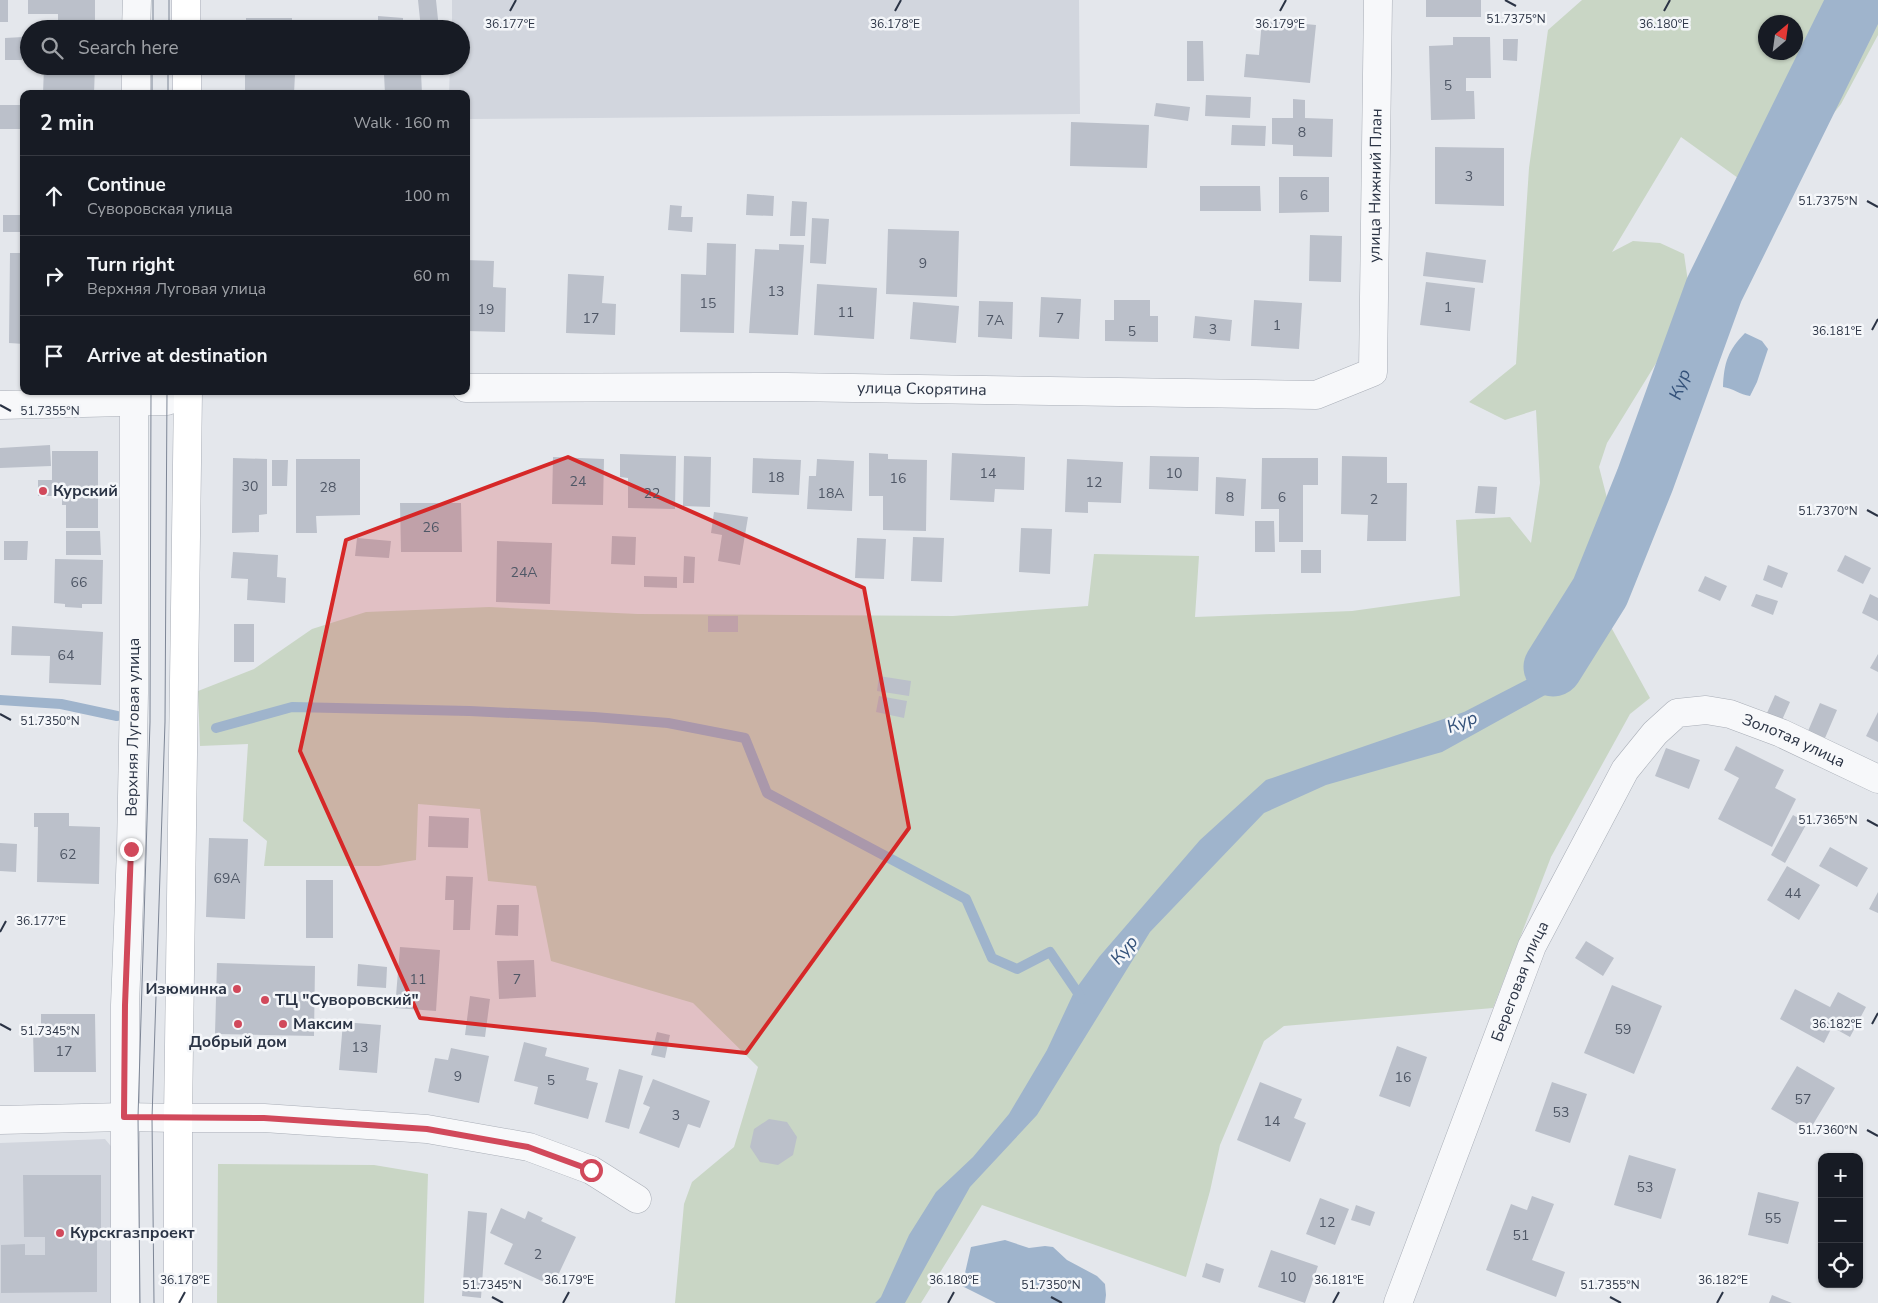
<!DOCTYPE html>
<meta charset="utf-8">
<style>
:root{--surface:#171b24;--page:#242831;--text:#f1f3f6;--muted:#9ea1a6;--line:#363941}
body{margin:0;font-family:"Nunito Sans",sans-serif;background:var(--page);color:var(--text)}
.controls{position:absolute;right:15px;bottom:15px;display:grid;overflow:hidden;border-radius:10px;box-shadow:0 1px 4px #0004}
.controls button{width:45px;height:45px;display:grid;place-items:center;padding:0;border:0;border-bottom:1px solid var(--line);background:var(--surface);color:var(--text);font:25px sans-serif}
.compass{position:absolute;left:1758px;top:15px;width:45px;height:45px;border-radius:50%;background:var(--surface);box-shadow:0 1px 4px #0004;rotate:29deg}
.stop{position:absolute;width:15px;height:15px;margin:-11px;border:4px solid #d1495b;border-radius:50%;background:#fff}
.stop.end{background:#d1495b;border-color:#fff;box-shadow:0 1px 5px #0008}
.list{margin:0;padding:0;list-style:none}
h2{display:flex;justify-content:space-between;align-items:center;height:65px;margin:0;padding:0 20px;font-size:21px}
h2 small{font-size:16px;font-weight:400;color:var(--muted)}
.list li{display:grid;grid-template-columns:32px 1fr auto;gap:15px;align-items:center;box-sizing:border-box;height:80px;padding:0 20px;border-top:1px solid var(--line)}
.list b{display:block;font-size:19px;white-space:nowrap}
.list p{margin:0;font-size:16px;white-space:nowrap;color:var(--muted)}
.list em{font-size:16px;font-style:normal;color:var(--muted)}
.icon{flex:none;width:28px;height:28px;fill:none;stroke:currentColor;stroke-width:2;stroke-linecap:round;stroke-linejoin:round}
.map{position:relative;flex:none;width:1878px;height:1303px;overflow:hidden}
.search{position:absolute;background:var(--surface);box-shadow:0 1px 4px #0004;left:20px;top:20px;width:450px;height:55px;display:flex;align-items:center;gap:12px;box-sizing:border-box;padding:0 18px;border-radius:28px;color:var(--muted);font-size:19px}
.panel{position:absolute;background:var(--surface);box-shadow:0 1px 4px #0004;left:20px;top:90px;width:450px;height:305px;border-radius:10px}
.map>svg:first-child{display:block}
</style>
<div class="map">
<svg width="1878" height="1303" viewBox="0 0 1878 1303">
<rect width="100%" height="100%" fill="#e4e7ec"/>
<path fill="#d2d6de" d="M452,0H1079L1080,114L466,119V94H449L450,66H461V29H452Z
M105,1139L115,1151L117,1303H0V1143Z"/>
<path fill="#c9d6c5" fill-rule="evenodd" d="M1582,0H1878V35L1841,104L1790,168L1771,184L1745,183L1681,137L1612,252L1633,241L1660,243L1684,254L1690,296L1682,321L1607,443L1599,467L1616,533L1600,607L1650,698L1630,714L1551,857L1493,1008L1284,1026L1264,1041L1220,1145L1210,1191L1186,1277L982,1205L921,1303H675L684,1204L692,1182L734,1147L758,1067L693,1003L551,961L536,886L488,881L480,809L418,804L416,860L379,866H264L267,841L243,821L248,744L200,746L198,691L254,669L312,629L366,612L489,607L638,614L953,616L1088,606L1094,554L1199,556L1195,617L1352,611L1460,596L1456,520L1510,517L1531,543L1540,483L1536,410L1505,420L1469,402L1516,364L1529,168L1548,30ZM1766,22H1796V52H1766Z
M218,1164L374,1165L428,1174L424,1303H217Z"/>
<path fill="#9fb4cc" d="M1745,333L1762,341L1768,349L1757,382L1750,396C1740,395 1733,388 1723,387C1724,363 1728,350 1745,333Z
M1587,583L1600,607L1556,689L1442,752L1326,785L1264,813L1150,932L1037,1115L970,1187L905,1303H875L881,1297L909,1235L936,1192L973,1157L1009,1114L1047,1050L1075,990L1099,957L1200,840L1266,780L1464,712L1532,677Z
M1005,1240L1029,1248L1045,1246L1053,1247L1067,1260L1097,1276L1105,1284L1106,1295L1105,1303H996L962,1286L971,1247Z"/>
<g fill="none" stroke-linecap="round" stroke-linejoin="round">
<path stroke="#9fb4cc" stroke-width="10" d="M0,700L61,704L117,716
M216,728L292,707L470,711L594,717L668,723L745,738L767,793L966,899L992,958L1017,969L1050,952L1082,999"/>
<path stroke="#9fb4cc" stroke-width="59" id="s1" d="M1553,667L1600,592L1645,480L1714,290L1857,0"/>
</g>
<path fill="#bbc0ca" d="M0,0H8V22H0Z
M28,0H95V29H41V24H58V14H28Z
M418,0H436L439,29H421Z
M1426,0H1481V17H1426Z
M378,16L403,18V29H378Z
M246,18H292V29H246Z
M1262,20L1316,25L1310,83L1244,77L1246,54L1259,55Z
M327,22L352,23V29H327Z
M23,37L22,60H5V38Z
M1453,37H1490L1491,78H1466V91H1474L1475,119L1431,120L1429,46L1453,45Z
M1503,39H1518L1517,61L1503,60Z
M1187,41H1203L1204,81H1187Z
M44,66H95L94,94H43Z
M245,66H280V74H295L294,94H245Z
M421,72L422,94H385L384,74Z
M1206,95L1251,97L1250,118L1205,116Z
M1293,99L1305,100V118L1333,119L1332,157L1293,156V145L1272,144V118H1293Z
M1156,103L1190,107L1188,121L1154,116Z
M0,105H23V129H0Z
M1071,122L1149,125L1147,168L1070,166Z
M1232,125L1266,126L1265,146L1231,145Z
M1435,147L1504,148V206L1435,204Z
M1279,177H1329V212L1279,213Z
M1200,186H1260L1261,211H1200Z
M747,194L774,196L773,216L746,215Z
M792,201L807,202L805,236H790Z
M670,205L682,206L681,217H693L692,232L668,230Z
M3,215H24V232H3Z
M812,218L829,219L826,264L810,263Z
M888,229L959,231L957,297L886,294Z
M1310,235L1342,236L1341,282L1309,281Z
M707,243L736,244L734,333L680,332L681,274L706,275Z
M779,244L804,245L798,335L749,333L755,249L779,250Z
M1426,252L1486,260L1483,283L1423,276Z
M10,253H24V344L9,343Z
M466,260L494,261L493,287L506,288L505,332L466,331Z
M568,274L604,276L602,303L616,304L615,335L566,333Z
M1426,282L1475,288L1470,331L1420,325Z
M817,284L877,288L874,339L814,335Z
M1041,297L1081,299L1079,339L1039,337Z
M1114,300H1150V316H1158V342L1105,341V320H1114Z
M1254,300L1302,303L1299,349L1251,346Z
M979,301L1013,302L1012,339L978,337Z
M913,302L959,306L956,343L910,339Z
M1195,316L1232,320L1230,341L1193,338Z
M50,445L51,466L0,468V448Z
M52,451H98V528H66V505H62V496H38V480H52Z
M869,453L888,454V459L927,460L926,531L883,530V496H869Z
M952,453L1025,457L1024,490L995,489L994,502L950,500Z
M620,454L676,456L675,509L628,508V478L620,477Z
M684,456L711,457L710,507L683,506Z
M1150,456L1199,457L1198,491L1149,489Z
M1342,456L1387,457V483H1407L1406,541H1367L1368,515L1341,514Z
M553,457L604,459L603,505L552,504Z
M233,458L267,459V514L259,515V532L232,533Z
M753,458L801,460L799,495L752,493Z
M1262,458H1318V485H1303V542H1279V509H1261Z
M296,459H360V515L316,516L317,533H296Z
M817,459L854,461L852,511L807,509L809,476H816Z
M1067,459L1123,462L1121,503L1088,502V513L1065,512Z
M272,460H288L287,486H272Z
M1216,477L1246,479L1244,516L1215,514Z
M1478,486L1497,487L1495,514L1475,513Z
M400,503H461L462,552H401Z
M714,512L748,517L740,565L718,561L722,535L711,533Z
M1255,521H1274L1275,552H1255Z
M1021,528L1052,529L1050,574L1019,572Z
M66,531H100L101,555H66Z
M612,536L636,537L635,565L611,564Z
M913,537L944,538L942,582L911,581Z
M357,538L391,541L389,558L355,556Z
M857,538L886,539L884,579L855,578Z
M4,541H28L27,560H4Z
M497,541L552,543L550,604L496,602Z
M1301,550H1321V573H1301Z
M233,552L278,555L277,577L286,578L285,603L247,600L248,579L231,578Z
M1845,555L1871,568L1863,584L1837,571Z
M684,556L695,557L694,583H683Z
M55,559L103,560L102,604H82V608L65,607V604L54,603Z
M1768,565L1788,573L1782,588L1763,580Z
M644,576L677,577V588L644,587Z
M1705,576L1727,586L1720,601L1698,591Z
M1756,594L1778,601L1773,615L1751,606Z
M1870,594L1878,598V621L1862,613Z
M708,616H738V632H708Z
M234,624H254V662H234Z
M12,626L103,632L101,685L49,683L50,656L11,655Z
M1878,654V672L1870,668Z
M879,676L911,681L909,696L877,691Z
M1775,695L1790,702L1782,720L1767,713Z
M879,696L907,701L904,718L876,712Z
M1820,703L1837,710L1825,738L1808,731Z
M1878,712V742L1866,736Z
M1736,746L1784,770L1775,788L1796,799L1772,847L1718,819L1739,778L1724,770Z
M1666,748L1700,760L1689,789L1655,776Z
M34,813H69V826L100,827L99,884L37,882L38,827H34Z
M1793,815L1807,823L1785,863L1771,855Z
M429,816L469,818L468,848L428,847Z
M209,838L248,839L245,919L206,917Z
M0,843L17,844L16,872L0,871Z
M1830,847L1868,868L1857,887L1819,866Z
M1787,866L1820,885L1799,920L1767,900Z
M446,876L473,877L470,930H453L454,900H445Z
M306,880H333V938H306Z
M1878,892V913L1869,909Z
M497,905H519L518,936L495,935Z
M1586,941L1614,958L1603,976L1575,958Z
M400,947L440,950L436,1011L395,1008Z
M534,960L536,997L499,999L497,961Z
M217,963L315,966L314,1036L215,1034Z
M358,964L387,967L386,988L357,986Z
M1612,985L1662,1006L1634,1074L1584,1053Z
M1795,989L1830,1007L1838,992L1866,1007L1850,1037L1832,1027L1824,1043L1780,1019Z
M470,996L490,999L485,1037L465,1035Z
M41,1014H95L96,1072H34L33,1031H41Z
M343,1022L381,1025L377,1073L339,1070Z
M657,1032L670,1035L665,1058L651,1055Z
M524,1042L547,1048L545,1056L589,1068L586,1080L598,1083L588,1119L534,1104L538,1087L514,1081Z
M1397,1046L1427,1057L1410,1107L1379,1096Z
M451,1048L489,1056L479,1103L428,1092L435,1058L448,1060Z
M1797,1066L1835,1088L1809,1131L1771,1109Z
M619,1069L643,1076L629,1129L605,1122Z
M653,1079L710,1101L700,1128L688,1124L679,1148L639,1133L650,1107L643,1104Z
M1260,1082L1302,1099L1294,1118L1306,1123L1290,1162L1237,1140Z
M1552,1082L1587,1094L1570,1143L1535,1131Z
M769,1119L787,1122L797,1137L793,1155L778,1165L760,1162L750,1147L754,1129Z
M1629,1155L1676,1169L1661,1219L1614,1205Z
M23,1175H101V1229H97V1292L1,1293V1245L25,1244V1255H45V1237H24Z
M1758,1192L1799,1202L1788,1244L1748,1235Z
M1532,1196L1554,1204L1532,1260L1565,1272L1556,1297L1486,1270L1511,1204L1527,1210Z
M1320,1198L1349,1209L1335,1245L1306,1234Z
M1356,1205L1375,1212L1370,1226L1351,1220Z
M501,1208L525,1219L528,1211L543,1218L541,1221L576,1237L553,1286L504,1264L513,1244L490,1233Z
M468,1211L487,1213L481,1298L462,1296Z
M1271,1250L1318,1266L1305,1303L1258,1287Z
M1206,1263L1224,1269L1220,1283L1202,1277Z
M1772,1295L1792,1303H1769Z"/>
<g fill="none" stroke-linecap="round" stroke-linejoin="round">
<g stroke="#a9aeb7" stroke-width="29">
<g id="minor">
<path id="s2" d="M466,388L787,387L1316,395L1373,372L1378,0"/>
<path d="M0,405L167,401L185,391"/>
<path d="M178,1118H264L427,1129L529,1147L591,1170L637,1199"/>
<path id="s3" d="M1398,1303L1532,946L1625,770L1655,733L1677,713L1706,710L1730,714L1781,733L1878,779"/>
</g>
</g>
<g stroke="#a9aeb7" stroke-width="29">
<g id="tertiary">
<path d="M136,29L137,0"/>
<path d="M136,94V66"/>
<path d="M0,1120L124,1117L178,1118"/>
<path id="s4" d="M125,1303V1005L131,849L134,693V391"/>
</g>
</g>
<g stroke="#a9aeb7" stroke-width="29">
<path id="secondary" d="M186,0V29
M187,66V94
M178,1303V1118L188,391"/>
</g>
<use href="#minor" stroke="#f7f8fa" stroke-width="28"/>
<use href="#tertiary" stroke="#f7f8fa" stroke-width="28"/>
<use href="#secondary" stroke="#fff" stroke-width="28"/>
<path stroke="#7d8696" stroke-width="1" d="M153,29V0
M169,29V0
M152,94V66
M168,94V66
M140,1303L138,1117L150,722L151,391
M154,1303L152,1118L165,722L167,391"/>
</g>
<g fill="none" stroke-linecap="round" stroke-linejoin="round">
<path stroke="#d1495b" stroke-width="6" d="M131,849L125,1005L124,1117L264,1118L427,1129L528,1147L591,1170"/>
</g>
<path fill="#d62828" fill-opacity="0.2" stroke="#d62828" stroke-width="4" stroke-linejoin="round" d="M568,457L864,588L909,828L746,1053L420,1018L300,751L346,540Z"/>
<path fill="none" stroke="#2b3445" stroke-width="2" d="M1505,0L1516,6M510,11L516,0M895,11L901,0M1280,11L1286,0M1664,11L1670,0M1867,201L1878,207M1872,330L1878,319M0,405L11,411M1867,510L1878,516M0,714L11,720M1867,820L1878,826M0,932L6,921M0,1024L11,1030M1872,1024L1878,1013M1867,1130L1878,1136M492,1297L503,1303M1051,1297L1062,1303M1610,1297L1621,1303M179,1303L185,1292M563,1303L569,1292M948,1303L954,1292M1333,1303L1339,1292M1717,1303L1723,1292"/>
<g fill="#d1495b" stroke="#f4f6f9" stroke-width="2">
<circle cx="43" cy="491" r="5"/>
<circle cx="237" cy="989" r="5"/>
<circle cx="265" cy="1000" r="5"/>
<circle cx="238" cy="1024" r="5"/>
<circle cx="283" cy="1024" r="5"/>
<circle cx="60" cy="1233" r="5"/>
</g>
<g text-anchor="middle" dominant-baseline="central" stroke-width="5" stroke-linejoin="round" paint-order="stroke">
<g font-size="14" fill="#4f5766">
<text x="1448" y="85">5</text>
<text x="1302" y="132">8</text>
<text x="1469" y="176">3</text>
<text x="1304" y="195">6</text>
<text x="923" y="263">9</text>
<text x="776" y="291">13</text>
<text x="708" y="303">15</text>
<text x="1448" y="307">1</text>
<text x="486" y="309">19</text>
<text x="846" y="312">11</text>
<text x="591" y="318">17</text>
<text x="1060" y="318">7</text>
<text x="995" y="320">7А</text>
<text x="1277" y="325">1</text>
<text x="1213" y="329">3</text>
<text x="1132" y="331">5</text>
<text x="988" y="473">14</text>
<text x="1174" y="473">10</text>
<text x="776" y="477">18</text>
<text x="898" y="478">16</text>
<text x="578" y="481">24</text>
<text x="1094" y="482">12</text>
<text x="250" y="486">30</text>
<text x="328" y="487">28</text>
<text x="652" y="493">22</text>
<text x="831" y="493">18А</text>
<text x="1230" y="497">8</text>
<text x="1282" y="497">6</text>
<text x="1374" y="499">2</text>
<text x="431" y="527">26</text>
<text x="524" y="572">24А</text>
<text x="79" y="582">66</text>
<text x="66" y="655">64</text>
<text x="68" y="854">62</text>
<text x="227" y="878">69А</text>
<text x="1793" y="893">44</text>
<text x="418" y="979">11</text>
<text x="517" y="979">7</text>
<text x="1623" y="1029">59</text>
<text x="360" y="1047">13</text>
<text x="64" y="1051">17</text>
<text x="458" y="1076">9</text>
<text x="1403" y="1077">16</text>
<text x="551" y="1080">5</text>
<text x="1803" y="1099">57</text>
<text x="1561" y="1112">53</text>
<text x="676" y="1115">3</text>
<text x="1272" y="1121">14</text>
<text x="1645" y="1187">53</text>
<text x="1773" y="1218">55</text>
<text x="1327" y="1222">12</text>
<text x="1521" y="1235">51</text>
<text x="538" y="1254">2</text>
<text x="1288" y="1277">10</text>
</g>
<g font-size="16" fill="#2b3445" stroke="#f4f6f9">
<text stroke="none"><textPath href="#s2" startOffset="1098">улица Нижний План</textPath></text>
<text stroke="none"><textPath href="#s2" startOffset="456">улица Скорятина</textPath></text>
<text stroke="none"><textPath href="#s4" startOffset="576">Верхняя Луговая улица</textPath></text>
<text stroke="none"><textPath href="#s3" startOffset="780">Золотая улица</textPath></text>
<text stroke="none"><textPath href="#s3" startOffset="344">Береговая улица</textPath></text>
</g>
<g font-size="16" font-weight="bold" fill="#2b3445" stroke="#f4f6f9" text-anchor="start">
<text x="53" y="491">Курский</text>
<text x="227" y="989" text-anchor="end">Изюминка</text>
<text x="275" y="1000">ТЦ "Суворовский"</text>
<text x="293" y="1024">Максим</text>
<text x="238" y="1042" text-anchor="middle">Добрый дом</text>
<text x="70" y="1233">Курскгазпроект</text>
</g>
<g font-size="18" font-style="italic" fill="#34527a" stroke="#f4f6f9">
<text stroke="none"><textPath href="#s1" startOffset="311">Кур</textPath></text>
<text transform="translate(1462 722) rotate(-21)">Кур</text>
<text transform="translate(1124 950) rotate(-50)">Кур</text>
</g>
</g>
<g font-size="12" text-anchor="middle" fill="#2b3445" stroke="#f4f6f9" stroke-width="5" stroke-linejoin="round" paint-order="stroke">
<text x="1516" y="23">51.7375°N</text>
<text x="510" y="28">36.177°E</text>
<text x="895" y="28">36.178°E</text>
<text x="1280" y="28">36.179°E</text>
<text x="1664" y="28">36.180°E</text>
<text x="1828" y="205">51.7375°N</text>
<text x="1837" y="335">36.181°E</text>
<text x="50" y="415">51.7355°N</text>
<text x="1828" y="515">51.7370°N</text>
<text x="50" y="725">51.7350°N</text>
<text x="1828" y="824">51.7365°N</text>
<text x="41" y="925">36.177°E</text>
<text x="1837" y="1028">36.182°E</text>
<text x="50" y="1035">51.7345°N</text>
<text x="1828" y="1134">51.7360°N</text>
<text x="185" y="1284">36.178°E</text>
<text x="569" y="1284">36.179°E</text>
<text x="954" y="1284">36.180°E</text>
<text x="1339" y="1284">36.181°E</text>
<text x="1723" y="1284">36.182°E</text>
<text x="492" y="1289">51.7345°N</text>
<text x="1051" y="1289">51.7350°N</text>
<text x="1610" y="1289">51.7355°N</text>
</g>
</svg>
<div class="controls">
<button>+</button>
<button>−</button>
<button><svg class="icon" aria-label="locate" viewBox="0 0 24 24"><circle cx="12" cy="12" r="6"/><path d="M12 2v4M12 18v4M2 12h4M18 12h4"/></svg></button>
</div>
<svg class="compass" viewBox="-18 -18 36 36"><path d="M0-13l5 13h-10z" fill="#e53935"/><path d="M0 13l5-13h-10z" fill="#9ea1a6"/></svg>
<div class="stop" style="left:591px;top:1170px"></div>
<div class="stop end" style="left:131px;top:849px"></div>
<div class="search"><svg class="icon" aria-label="search" viewBox="0 0 24 24"><circle cx="10" cy="10" r="6"/><path d="M15 15l6 6"/></svg>Search here</div>
<section class="panel">
<h2>2 min<small>Walk · 160 m</small></h2>
<ul class="list">
<li><svg class="icon" aria-label="ahead" viewBox="0 0 24 24"><path d="M12 20V5M6 11l6-6 6 6"/></svg><div><b>Continue</b><p>Суворовская улица</p></div><em>100 m</em></li>
<li><svg class="icon" aria-label="right" viewBox="0 0 24 24"><path d="M7 20v-9h11M14 6l5 5-5 5"/></svg><div><b>Turn right</b><p>Верхняя Луговая улица</p></div><em>60 m</em></li>
<li><svg class="icon" aria-label="arrive" viewBox="0 0 24 24"><path d="M6 21V4h12l-3 4 3 4H6"/></svg><div><b>Arrive at destination</b></div></li>
</ul>
</section>
</div>
